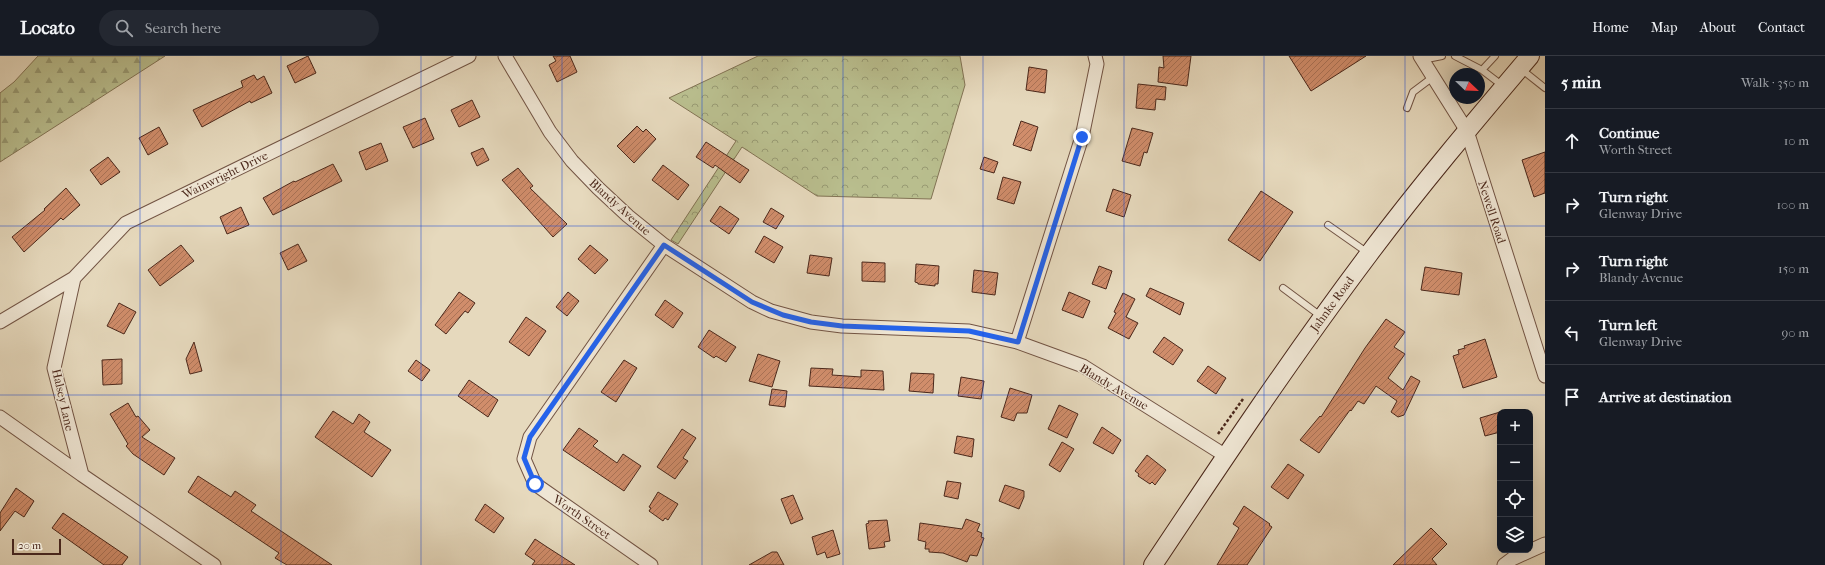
<!DOCTYPE html>
<meta charset="utf-8">
<style>
:root{--surface:#171b24;--page:#242831;--text:#f1f3f6;--muted:#9ea1a6;--line:#363941}
body{margin:0;font-family:"IM FELL French Canon",serif;background:var(--page);color:var(--text)}
.controls{position:absolute;right:12px;bottom:12px;display:grid;overflow:hidden;border-radius:8px;box-shadow:0 4px 16px #0002}
.controls button{width:36px;height:36px;display:grid;place-items:center;padding:0;border:0;border-bottom:1px solid var(--line);background:var(--surface);color:var(--text);font:20px sans-serif}
.compass{position:absolute;left:1449px;top:12px;width:36px;height:36px;border-radius:50%;background:var(--surface);box-shadow:0 4px 16px #0002;rotate:113deg}
.scale{position:absolute;left:12px;bottom:10px;width:49px;box-sizing:border-box;padding-left:4px;border:2px solid #4b281b;border-top:0;font-size:11px;line-height:14px;white-space:nowrap;color:#4b281b;-webkit-text-stroke:3px #efe6d4;paint-order:stroke}
.stop{position:absolute;width:12px;height:12px;margin:-9px;border:3px solid #2563eb;border-radius:50%;background:#fff}
.stop.end{background:#2563eb;border-color:#fff;box-shadow:0 1px 4px #0008}
.list{margin:0;padding:0;list-style:none}
h2{display:flex;justify-content:space-between;align-items:center;height:52px;margin:0;padding:0 16px;font-size:17px}
h2 small{font-size:13px;font-weight:400;color:var(--muted)}
.list li{display:grid;grid-template-columns:26px 1fr auto;gap:12px;align-items:center;box-sizing:border-box;height:64px;padding:0 16px;border-top:1px solid var(--line)}
.list b{display:block;font-size:15px;white-space:nowrap}
.list p{margin:0;font-size:13px;white-space:nowrap;color:var(--muted)}
.list em{font-size:13px;font-style:normal;color:var(--muted)}
.icon{flex:none;width:22px;height:22px;fill:none;stroke:currentColor;stroke-width:2;stroke-linecap:round;stroke-linejoin:round}
.map{position:relative;flex:none;width:1545px;height:509px;overflow:hidden}
header{display:flex;align-items:center;gap:24px;box-sizing:border-box;height:56px;padding:0 20px;background:var(--surface);border-bottom:1px solid var(--line)}
header strong{font-size:19px}
nav{display:flex;gap:22px;margin-inline-start:auto;font-size:14px}
.search{width:280px;height:36px;background:var(--page);display:flex;align-items:center;gap:10px;box-sizing:border-box;padding:0 14px;border-radius:22px;color:var(--muted);font-size:15px}
main{display:flex}
aside{flex:1;background:var(--surface)}
.map>svg:first-child{display:block}
</style>
<header>
<strong>Locato</strong>
<div class="search"><svg class="icon" aria-label="search" viewBox="0 0 24 24"><circle cx="10" cy="10" r="6"/><path d="M15 15l6 6"/></svg>Search here</div>
<nav><a>Home</a><a>Map</a><a>About</a><a>Contact</a></nav>
</header>
<main>
<div class="map">
<svg width="1545" height="509" viewBox="0 0 1545 509">
<defs>
<pattern id="forest-firs" width="22" height="20" patternUnits="userSpaceOnUse"><rect width="22" height="20" fill="#b9be8e"/><path d="M5 1l3.5 6h-7zM16 11l3.5 6h-7z" fill="#989a73"/></pattern>
<pattern id="park-crowns" width="20" height="18" patternUnits="userSpaceOnUse"><rect width="20" height="18" fill="#b9be8e"/><path d="M2 6a3 3 0 1 1 6 0M12 15a3 3 0 1 1 6 0" fill="none" stroke="#989a73"/></pattern>
<pattern id="building-hatch" width="6" height="6" patternUnits="userSpaceOnUse"><rect width="6" height="6" fill="#d08d6b"/><path d="M-1 1l2-2M0 6l6-6M5 7l2-2" fill="none" stroke="#ab7357"/></pattern>
</defs>
<rect width="100%" height="100%" fill="#e6d9bd"/>
<filter id="stains"><feTurbulence type="fractalNoise" baseFrequency=".005" numOctaves="4"/><feColorMatrix values="0 0 0 0 .2 0 0 0 0 .09 0 0 0 0 .02 0 0 0 .5 -.17"/></filter>
<radialGradient id="worn" r=".72"><stop offset=".6" stop-color="#630" stop-opacity="0"/><stop offset="1" stop-color="#630" stop-opacity=".3"/></radialGradient>
<path fill="url(#forest-firs)" stroke="#827354" d="M38,0H165L0,106V37L14,26Z"/>
<path fill="url(#park-crowns)" stroke="#827354" d="M758,0H960L965,29L931,143L817,140L742,91L678,188L671,184L736,85L669,42Z"/>
<path fill="url(#building-hatch)" stroke="#4b281b" d="M308,0L316,17L295,27L287,10Z
M553,0H570L577,16L557,26L549,9L556,5Z
M1163,0H1191L1187,30L1158,26L1159,11L1164,12Z
M1289,0H1366L1311,35Z
M1029,11L1047,14L1045,37L1026,34Z
M254,19L257,24L264,20L272,37L251,47L250,45L202,71L193,54L243,31L241,25Z
M1138,28L1166,31L1165,44L1156,43L1155,54L1136,52Z
M472,44L480,61L459,71L451,54Z
M425,62L434,83L413,92L403,71Z
M1021,65L1038,71L1031,95L1013,89Z
M637,70L643,76L646,73L656,83L634,107L617,90Z
M159,71L168,88L148,99L139,82Z
M1132,72L1153,77L1147,97L1144,96L1140,110L1122,105Z
M706,86L749,114L740,127L715,109L713,112L696,101Z
M381,87L388,105L366,114L359,96Z
M483,92L489,104L477,110L471,97Z
M1545,96V137L1534,141L1522,104Z
M108,101L120,116L101,129L90,114Z
M984,101L998,106L994,117L980,113Z
M333,108L342,125L273,159L263,142L294,125L295,126Z
M663,109L689,129L678,144L652,124Z
M518,112L533,130L530,132L567,168L553,181L502,124Z
M1003,121L1021,126L1014,148L997,143Z
M66,132L80,149L63,164L61,162L24,196L12,181L45,154L44,153Z
M1113,133L1131,139L1124,161L1106,155Z
M1261,135L1293,156L1260,205L1228,184Z
M720,150L739,163L729,178L710,165Z
M241,151L249,169L227,178L220,161Z
M771,152L784,160L776,173L763,166Z
M764,180L783,191L774,207L755,196Z
M298,188L307,205L288,214L280,197Z
M181,189L194,205L160,230L148,214Z
M590,189L608,204L595,218L578,203Z
M810,199L832,202L829,220L807,217Z
M862,206L885,207V226L862,225Z
M916,208L939,210L938,228H935V230L918,228V227L915,226Z
M1099,210L1112,215L1106,233L1092,228Z
M1425,211L1462,217L1459,239L1421,234Z
M974,214L998,217L995,239L972,236Z
M1150,232L1184,247L1180,259L1146,240Z
M459,236L475,247L468,257L465,255L446,278L435,269Z
M568,236L579,245L567,260L556,251Z
M1069,236L1090,245L1083,262L1062,254Z
M1123,237L1135,243L1126,261L1138,267L1129,283L1108,272L1116,257L1114,256Z
M665,244L683,257L673,272L655,259Z
M119,247L136,256L124,278L107,270Z
M526,261L546,275L529,300L509,286Z
M1386,263L1405,276L1394,291L1405,298L1388,322L1403,334L1411,320L1420,325L1404,359L1398,361L1391,356L1397,345L1376,330L1364,348L1358,345L1351,355L1350,354L1319,397L1300,384L1320,360L1321,361L1365,292Z
M709,274L736,291L726,306L716,300L714,302L698,291Z
M1164,281L1183,294L1173,309L1153,296Z
M1485,283L1497,321L1463,332L1453,300L1459,298L1458,294L1465,292L1464,290Z
M194,286L202,315L190,318L186,303Z
M758,298L780,305L772,331L749,325Z
M122,303V328L103,329L102,304Z
M416,304L430,314L422,325L408,315Z
M624,304L637,312L616,346L601,336Z
M1208,310L1226,322L1216,338L1197,325Z
M811,312L833,313L832,319L861,321V314L883,315L884,334L809,330Z
M911,317L934,318L933,337L909,335Z
M961,321L984,325L981,343L958,340Z
M469,324L498,344L488,361L458,340Z
M1010,332L1032,339L1027,357H1017L1014,365L1001,361Z
M772,333L787,335L785,351L769,349Z
M128,347L136,361L138,360L150,374L142,381L175,402L164,419L133,398L126,390L128,388L110,358Z
M1059,349L1078,358L1067,382L1048,373Z
M333,355L353,368L359,358L370,366L364,376L391,394L372,421L315,381Z
M1500,356V376L1485,380L1480,362Z
M1102,371L1121,384L1113,398L1093,387Z
M579,372L598,385L593,390L617,407L623,398L641,410L624,435L563,394Z
M682,373L696,382L683,402L688,405L675,423L657,411Z
M957,380L974,383L972,401L954,397Z
M1062,386L1074,393L1060,416L1049,409Z
M1147,399L1166,414L1155,429L1152,426L1150,428L1138,420L1139,418L1135,415Z
M1288,408L1304,419L1288,443L1271,431Z
M198,420L231,441L235,435L256,449L251,455L332,509H287L275,502L279,497L188,436Z
M947,425L961,427L958,443L944,440Z
M1005,429L1024,435V441L1019,453L999,445Z
M16,432L34,445L24,461L15,455L0,475V457Z
M658,436L678,448L668,464L665,462L663,465L649,455L651,452L649,451Z
M793,439L803,463L791,468L781,443Z
M485,448L504,462L494,477L475,464Z
M1244,450L1270,468L1269,469L1272,471L1247,509H1217L1239,472L1233,468Z
M63,457L128,501L122,509H104L52,472Z
M966,463L980,468L977,475L982,477L981,481L984,482L977,500L970,499L967,506L943,497L929,496V493H925L926,486L918,484L920,467L962,473Z
M887,464L890,485L884,486L885,491L869,493L866,468L869,467L868,465Z
M1431,472L1447,488L1432,503L1437,509H1393Z
M833,474L840,498L827,502L825,496L817,499L812,481Z
M535,483L547,491L575,509H532L535,505L525,498Z
M772,496H777L784,509H749Z"/>
<g fill="none" stroke-linecap="round" stroke-linejoin="round">
<g stroke="#725444" stroke-width="8">
<path id="lane" d="M1455,0L1482,14
M1495,0L1482,14L1503,30
M1422,4L1442,0
M1521,13L1545,32
M1407,52L1413,36L1433,21
M1328,169L1368,197
M1283,232L1322,261"/>
</g>
<g stroke="#725444" stroke-width="15">
<path id="street" d="M505,0L550,76L572,105L598,132L628,160L664,189L752,246L771,255L811,266L842,270L969,275L1017,286L1083,310L1226,400
M1420,0L1467,75L1545,320
M74,222L54,312L82,419L214,509
M0,266L74,222L126,167L469,0
M1017,286L1082,81L1097,8L1095,0
M0,361L82,419
M651,509L535,428L524,403L530,381L664,189
M1504,509L1512,503L1545,488"/>
</g>
<g stroke="#4b281b" stroke-width="20">
<path id="secondary" d="M1153,509C1223,404 1293,299 1369,198C1420,130 1475,65 1530,0"/>
</g>
<path stroke="#4b281b" stroke-width="2.5" stroke-dasharray="3 2" stroke-linecap="butt" d="M1218,378L1243,343"/>
<use href="#lane" stroke="#efe6d4" stroke-width="6"/>
<use href="#street" stroke="#efe6d4" stroke-width="13"/>
<use href="#secondary" stroke="#efe6d4" stroke-width="18"/>
</g>
<g fill="none" stroke-linecap="round" stroke-linejoin="round">
<path stroke="#2563eb" stroke-width="5" d="M535,428L524,402L530,381L664,189L752,246L783,259L811,266L842,270L969,275L1018,286L1082,81"/>
</g>
<path fill="none" stroke="#1d4ed8" stroke-width="1" stroke-opacity="0.55" d="M140,0V509M281,0V509M421,0V509M562,0V509M702,0V509M843,0V509M983,0V509M1124,0V509M1264,0V509M1405,0V509M0,170H1545M0,339H1545"/>
<g text-anchor="middle" dominant-baseline="central" stroke-width="3" stroke-linejoin="round" paint-order="stroke">
<g font-size="12" fill="#4b281b" stroke="#efe6d4">
<text transform="translate(225 119) rotate(-26)">Wainwright Drive</text>
<text transform="translate(620 151) rotate(42)">Blandy Avenue</text>
<text transform="translate(1492 156) rotate(72)">Newell Road</text>
<text transform="translate(1332 248) rotate(-54)">Jahnke Road</text>
<text transform="translate(1114 331) rotate(31)">Blandy Avenue</text>
<text transform="translate(63 344) rotate(77)">Halsey Lane</text>
<text transform="translate(582 461) rotate(35)">Worth Street</text>
</g>
</g>
<rect width="100%" height="100%" filter="url(#stains)"/>
<rect width="100%" height="100%" fill="url(#worn)"/>
</svg>
<div class="controls">
<button>+</button>
<button>−</button>
<button><svg class="icon" aria-label="locate" viewBox="0 0 24 24"><circle cx="12" cy="12" r="6"/><path d="M12 2v4M12 18v4M2 12h4M18 12h4"/></svg></button>
<button><svg class="icon" aria-label="layers" viewBox="0 0 24 24"><path d="M12 4l9 5-9 5-9-5zM3 14l9 5 9-5"/></svg></button>
</div>
<svg class="compass" viewBox="-18 -18 36 36"><path d="M0-13l5 13h-10z" fill="#e53935"/><path d="M0 13l5-13h-10z" fill="#9ea1a6"/></svg>
<div class="scale">20 m</div>
<div class="stop" style="left:535px;top:428px"></div>
<div class="stop end" style="left:1082px;top:81px"></div>
</div>
<aside>
<h2>5 min<small>Walk · 350 m</small></h2>
<ul class="list">
<li><svg class="icon" aria-label="ahead" viewBox="0 0 24 24"><path d="M12 20V5M6 11l6-6 6 6"/></svg><div><b>Continue</b><p>Worth Street</p></div><em>10 m</em></li>
<li><svg class="icon" aria-label="right" viewBox="0 0 24 24"><path d="M7 20v-9h11M14 6l5 5-5 5"/></svg><div><b>Turn right</b><p>Glenway Drive</p></div><em>100 m</em></li>
<li><svg class="icon" aria-label="right" viewBox="0 0 24 24"><path d="M7 20v-9h11M14 6l5 5-5 5"/></svg><div><b>Turn right</b><p>Blandy Avenue</p></div><em>150 m</em></li>
<li><svg class="icon" aria-label="left" viewBox="0 0 24 24"><path d="M17 20v-9H6M10 6l-5 5 5 5"/></svg><div><b>Turn left</b><p>Glenway Drive</p></div><em>90 m</em></li>
<li><svg class="icon" aria-label="arrive" viewBox="0 0 24 24"><path d="M6 21V4h12l-3 4 3 4H6"/></svg><div><b>Arrive at destination</b></div></li>
</ul>
</aside>
</main>
